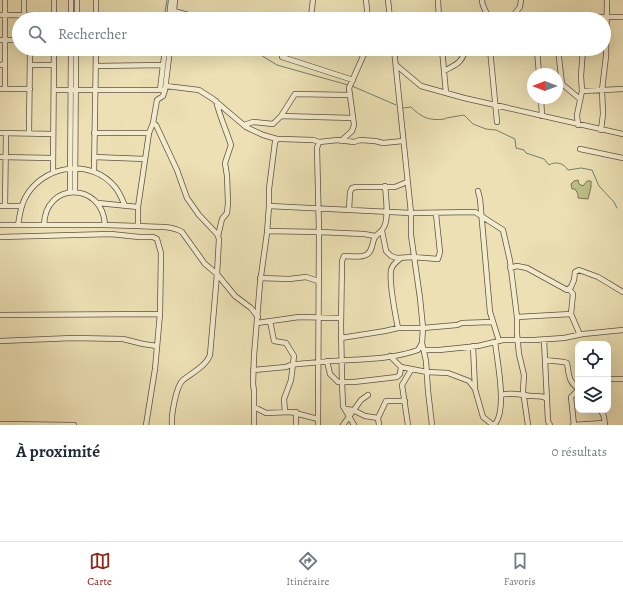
<!DOCTYPE html>
<html lang="fr">
<meta charset="utf-8">
<style>
:root{--surface:#fff;--page:#f2f2f3;--text:#1f2937;--muted:#747a83;--line:#e0e1e3;--accent:#8f2418}
body{margin:0;font-family:Alegreya,serif;background:var(--page);color:var(--text)}
.controls{position:absolute;right:12px;bottom:12px;display:grid;overflow:hidden;border-radius:8px;box-shadow:0 4px 16px #0002}
.controls button{width:36px;height:36px;display:grid;place-items:center;padding:0;border:0;border-bottom:1px solid var(--line);background:var(--surface);color:var(--text);font:20px sans-serif}
.compass{position:absolute;left:527px;top:68px;width:36px;height:36px;border-radius:50%;background:var(--surface);box-shadow:0 4px 16px #0002;rotate:270deg}
.list{margin:0;padding:0;list-style:none}
h2{display:flex;justify-content:space-between;align-items:center;height:52px;margin:0;padding:0 16px;font-size:17px}
h2 small{font-size:13px;font-weight:400;color:var(--muted)}
.icon{flex:none;width:22px;height:22px;fill:none;stroke:currentColor;stroke-width:2;stroke-linecap:round;stroke-linejoin:round}
.map{position:relative;flex:none;width:623px;height:425px;overflow:hidden}
.search{position:absolute;background:var(--surface);box-shadow:0 4px 16px #0002;left:12px;right:12px;top:12px;height:44px;display:flex;align-items:center;gap:10px;box-sizing:border-box;padding:0 14px;border-radius:22px;color:var(--muted);font-size:15px}
.sheet{height:116px;background:var(--surface)}
nav{display:flex;justify-content:space-around;align-items:center;box-sizing:border-box;height:56px;border-top:1px solid var(--line);background:var(--surface);font-size:11px;color:var(--muted)}
nav a{display:grid;justify-items:center;gap:2px}
nav .on{color:var(--accent)}
.map>svg:first-child{display:block}
</style>
<div class="map">
<svg width="623" height="425" viewBox="0 0 623 425">
<rect width="100%" height="100%" fill="#ece0b4"/>
<filter id="stains"><feTurbulence type="fractalNoise" baseFrequency=".005" numOctaves="4"/><feColorMatrix values="0 0 0 0 .2 0 0 0 0 .09 0 0 0 0 .02 0 0 0 .5 -.17"/></filter>
<radialGradient id="worn" r=".72"><stop offset=".6" stop-color="#630" stop-opacity="0"/><stop offset="1" stop-color="#630" stop-opacity=".3"/></radialGradient>
<path fill="#bec088" stroke="#787251" d="M578,180L579,184L583,186L587,181H591V187L588,199L578,198V194L575,189H572L571,184L574,181Z"/>
<g fill="none" stroke-linecap="round" stroke-linejoin="round">
<path stroke="#70806f" stroke-width="1" d="M166,13L165,12L167,0
M175,17L182,19
M251,49L277,65L348,85
M352,86L396,105
M403,108L411,107C422,118 430,121 445,119L446,118L464,115L473,124L486,129L496,130L515,139L516,148L524,150L526,153L544,159L549,165C555,161 564,163 568,170L581,168L592,170L599,186L614,202L617,208"/>
<g stroke="#605240" stroke-width="6">
<path id="minor" d="M24,0V15
M366,0L368,19
M388,0L390,18
M438,0L439,19
M482,0C482,7 487,12 489,19
M174,11L195,17L198,19
M0,15L169,17
M311,16L313,0
M512,17L520,7L521,0
M169,18L171,0
M54,19V0
M71,19V0
M77,19V0
M96,19V0
M173,19L175,0
M272,19L283,16L623,17
M0,40H19
M170,49L165,90L163,96L157,100L153,123L156,125L177,170L187,198L199,215L217,234L219,239L217,274L210,355C206,366 192,373 183,380C176,386 171,416 172,425
M282,49V57L353,80
M394,49L411,213V235L420,298L423,328L422,343L426,361L428,391L432,425
M442,49L446,93
M490,49L497,122
M537,49L539,74
M558,49L562,84L580,99
M0,65L5,64V0
M30,65H54
M396,65L421,86L464,98L623,134
M96,66L163,65
M444,71C455,65 463,63 465,49
M166,86L199,90L213,99L246,127L263,135L277,139
M0,89H30
M5,89V64
M54,90H165
M160,90L165,49
M582,91L623,89
M541,98L542,116
M216,101C220,117 226,130 231,145L225,163L227,176L228,203L227,213L222,219L218,236
M281,116L295,94L349,95
M244,125L253,122L273,124L281,116L353,118
M578,125L577,115L582,91L581,76L583,49
M601,130L603,114L602,90L606,56L607,0
M0,133L53,134
M29,133L30,49
M94,133H149
M341,141L352,131L354,125L349,88L364,54V49
M319,142L317,148L319,232L364,234L375,236
M580,149L623,158
M0,157L53,158
M94,157L145,159
M53,172L54,49
M94,172L96,49
M478,191L480,199L490,312L499,341
M70,192L71,49
M75,192L76,49
M98,203L138,207
M0,206H22
M5,206L6,133
M269,206L411,213L475,212L503,230L510,261L517,317V334L519,354L524,375L523,391L528,425
M349,210L350,192L352,188L356,187H395L407,182
M0,225H105L138,226V207L149,133L153,123
M18,225C20,214 21,203 28,193C48,164 92,159 115,187C120,193 122,199 125,206
M44,225C45,181 103,182 105,225
M138,226C152,227 171,225 182,232L205,264L217,274L235,296L251,308L258,317
M267,231L319,232L318,425
M382,231L386,251L391,256L397,258L413,257L438,259L440,252L436,214
M0,237L111,234L139,237H153L157,239L161,253L160,314L155,369L146,425
M510,268L517,266L527,268L567,290L571,287L574,280L575,272L579,270L598,277L623,292
M260,278L289,279L306,277L318,281
M569,289L573,294L571,314L580,335
M0,315L160,314
M517,317L571,314
M270,321L274,341L286,343L294,356L291,380L284,399L285,412
M257,323L299,317L341,318
M398,328C395,313 389,283 391,270C392,265 397,261 401,258
M341,338L385,331L398,328H423L457,325L462,323L492,322
M544,340L548,421L550,425
M0,341L73,338L123,339L143,344L157,346
M473,346L475,389
M424,350H439L478,346L503,340H534L564,338L583,334L623,330
M390,356L401,367L427,372L448,373L469,381L475,389L483,417L493,425
M545,360L564,362L567,363C569,373 568,382 578,388
M327,361L330,374L338,382H354L397,377L400,374L401,367
M253,370L286,367C294,363 302,364 310,363C345,358 385,362 418,350L422,343
M608,379H623
M501,395C512,391 523,396 534,396C540,397 542,395 547,399
M254,407L266,413L291,412L318,419
M345,409L353,410L365,416L378,418L379,425
M601,410L604,417L605,425
M378,418L386,401H405
M0,424L74,425
M254,425V391L253,384L254,356L260,283L267,233L269,206V189L275,142L277,139H282L313,140L319,142L338,140L354,142L360,140L375,141L383,143L403,141
M296,425V412
M343,425L361,400L368,395
M354,425L343,406L342,382L341,326L342,261L344,256C350,256 360,258 366,255C372,252 372,245 374,239C376,234 382,232 384,227C389,218 386,197 385,186
M408,425L402,385L411,370
M494,425C508,412 497,360 495,342
M573,425L604,423
M574,425L571,397L578,390"/>
</g>
<use href="#minor" stroke="#f3ebce" stroke-width="4.5"/>
</g>
<rect width="100%" height="100%" filter="url(#stains)"/>
<rect width="100%" height="100%" fill="url(#worn)"/>
</svg>
<div class="controls">
<button><svg class="icon" aria-label="locate" viewBox="0 0 24 24"><circle cx="12" cy="12" r="6"/><path d="M12 2v4M12 18v4M2 12h4M18 12h4"/></svg></button>
<button><svg class="icon" aria-label="layers" viewBox="0 0 24 24"><path d="M12 4l9 5-9 5-9-5zM3 14l9 5 9-5"/></svg></button>
</div>
<svg class="compass" viewBox="-18 -18 36 36"><path d="M0-13l5 13h-10z" fill="#e53935"/><path d="M0 13l5-13h-10z" fill="#747a83"/></svg>
<div class="search"><svg class="icon" aria-label="search" viewBox="0 0 24 24"><circle cx="10" cy="10" r="6"/><path d="M15 15l6 6"/></svg>Rechercher</div>
</div>
<section class="sheet">
<h2>À proximité<small>0 résultats</small></h2>
<ul class="list">
</ul>
</section>
<nav>
<a class="on"><svg class="icon" aria-label="map" viewBox="0 0 24 24"><path d="M3 6l6-2 6 2 6-2v14l-6 2-6-2-6 2zM9 4v14M15 6v14"/></svg>Carte</a>
<a><svg class="icon" aria-label="directions" viewBox="0 0 24 24"><path d="M12 3l9 9-9 9-9-9zM9 14v-3h6M13 9l2 2-2 2"/></svg>Itinéraire</a>
<a><svg class="icon" aria-label="saved" viewBox="0 0 24 24"><path d="M7 4h10v16l-5-4-5 4z"/></svg>Favoris</a>
</nav>
